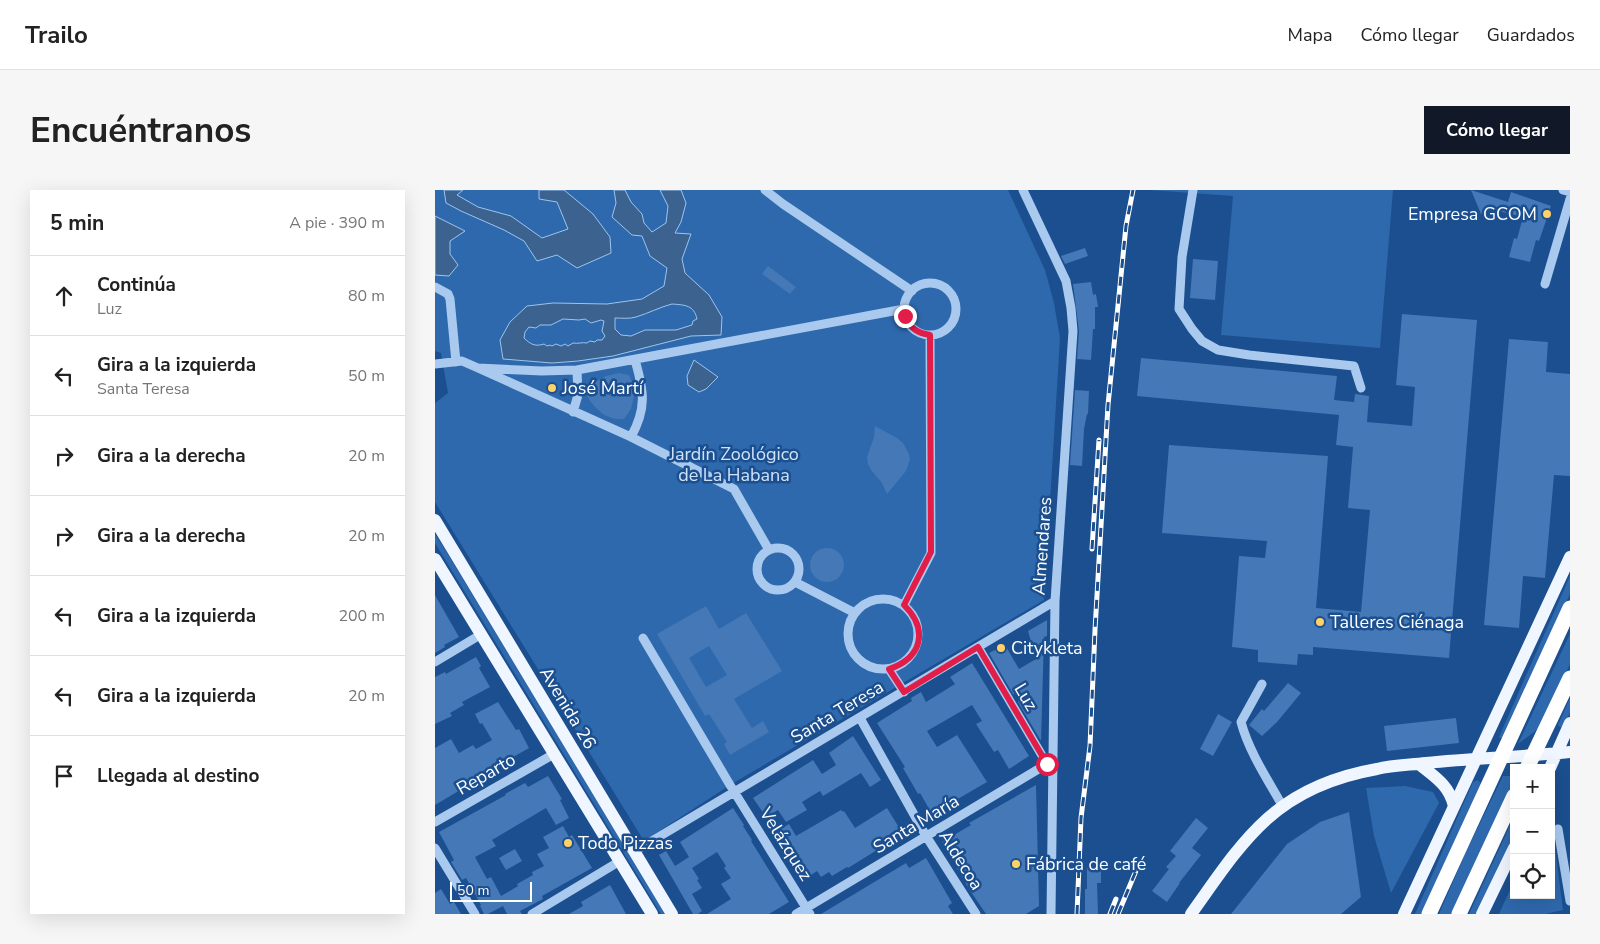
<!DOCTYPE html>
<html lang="es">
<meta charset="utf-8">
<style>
:root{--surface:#fff;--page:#f6f6f6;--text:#222;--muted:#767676;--line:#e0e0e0;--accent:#111827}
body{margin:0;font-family:"Nunito Sans",sans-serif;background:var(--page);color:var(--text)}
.controls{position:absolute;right:15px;bottom:15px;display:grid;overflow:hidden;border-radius:0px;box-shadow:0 5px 20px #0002}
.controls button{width:45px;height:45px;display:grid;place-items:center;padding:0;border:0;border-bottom:1px solid var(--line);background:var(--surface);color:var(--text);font:25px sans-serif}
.scale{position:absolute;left:15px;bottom:12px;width:82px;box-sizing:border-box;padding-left:5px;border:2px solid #fff;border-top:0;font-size:14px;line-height:18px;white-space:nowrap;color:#fff;-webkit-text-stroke:4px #1b4f8f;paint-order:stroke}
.stop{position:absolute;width:15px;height:15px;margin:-11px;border:4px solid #e11d48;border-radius:50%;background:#fff}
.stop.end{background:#e11d48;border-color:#fff;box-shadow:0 1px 5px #0008}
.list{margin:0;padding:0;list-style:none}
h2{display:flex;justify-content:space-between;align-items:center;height:65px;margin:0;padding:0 20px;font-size:21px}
h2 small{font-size:16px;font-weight:400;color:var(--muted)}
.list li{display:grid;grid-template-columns:32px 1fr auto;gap:15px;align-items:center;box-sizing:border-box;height:80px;padding:0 20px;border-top:1px solid var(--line)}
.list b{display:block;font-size:19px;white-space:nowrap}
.list p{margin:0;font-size:16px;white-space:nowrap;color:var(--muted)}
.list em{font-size:16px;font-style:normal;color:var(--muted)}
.icon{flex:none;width:28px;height:28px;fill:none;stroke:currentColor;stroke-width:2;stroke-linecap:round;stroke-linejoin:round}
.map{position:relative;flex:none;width:1135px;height:724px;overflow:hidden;border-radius:0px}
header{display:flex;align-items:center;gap:30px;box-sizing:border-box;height:70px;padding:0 25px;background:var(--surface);border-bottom:1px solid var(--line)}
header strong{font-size:24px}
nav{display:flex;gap:28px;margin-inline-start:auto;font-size:18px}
.intro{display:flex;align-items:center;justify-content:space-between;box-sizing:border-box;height:120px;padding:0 30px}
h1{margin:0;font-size:35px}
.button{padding:12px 22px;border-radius:0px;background:var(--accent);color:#fff;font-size:18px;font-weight:700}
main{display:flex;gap:30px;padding:0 30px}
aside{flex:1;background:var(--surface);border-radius:0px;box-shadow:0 5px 20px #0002}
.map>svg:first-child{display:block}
</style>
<header>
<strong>Trailo</strong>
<nav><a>Mapa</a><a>Cómo llegar</a><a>Guardados</a></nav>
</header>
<div class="intro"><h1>Encuéntranos</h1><a class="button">Cómo llegar</a></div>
<main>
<aside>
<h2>5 min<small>A pie · 390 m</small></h2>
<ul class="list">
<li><svg class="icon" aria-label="ahead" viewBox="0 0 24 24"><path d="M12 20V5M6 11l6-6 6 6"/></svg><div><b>Continúa</b><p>Luz</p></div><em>80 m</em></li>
<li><svg class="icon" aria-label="left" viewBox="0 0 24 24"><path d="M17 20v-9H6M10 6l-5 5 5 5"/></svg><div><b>Gira a la izquierda</b><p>Santa Teresa</p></div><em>50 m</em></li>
<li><svg class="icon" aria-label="right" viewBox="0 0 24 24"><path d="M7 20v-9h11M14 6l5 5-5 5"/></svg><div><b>Gira a la derecha</b></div><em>20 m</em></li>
<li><svg class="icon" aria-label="right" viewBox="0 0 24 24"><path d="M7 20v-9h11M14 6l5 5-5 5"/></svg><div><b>Gira a la derecha</b></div><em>20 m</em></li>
<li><svg class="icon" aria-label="left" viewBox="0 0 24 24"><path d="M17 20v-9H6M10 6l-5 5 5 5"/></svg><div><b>Gira a la izquierda</b></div><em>200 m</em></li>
<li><svg class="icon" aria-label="left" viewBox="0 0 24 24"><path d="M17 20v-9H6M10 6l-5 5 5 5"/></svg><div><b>Gira a la izquierda</b></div><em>20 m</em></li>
<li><svg class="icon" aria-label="arrive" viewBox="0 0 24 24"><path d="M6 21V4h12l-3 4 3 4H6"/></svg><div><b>Llegada al destino</b></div></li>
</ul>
</aside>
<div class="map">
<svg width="1135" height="724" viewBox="0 0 1135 724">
<rect width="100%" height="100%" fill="#1b4f8f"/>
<path fill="#2e69ad" d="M0,0H573L610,80L619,113L625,148L609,410L295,595L209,651L0,312V213L13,203L6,163L0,161Z
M715,0H958L945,158L786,145L798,6Z
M0,344L11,361L231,724H226L0,353Z
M1135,386V404L1069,550L1064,547Z
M1135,444V474L1107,536L1083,554Z
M1135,508V523L1128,538L1125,537L1123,535Z
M1068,586H1079V594L1075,603L1017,724H1004L1030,664Z
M1043,590L1046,594L986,724H980L1038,592Z
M970,596L998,602L1004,613L956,703L939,646L931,598Z
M1079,627V647L1043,724H1034Z
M1116,627L1128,720L1110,724H1064L1079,691V705H1116Z"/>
<path fill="#3c6290" stroke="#9cc4f0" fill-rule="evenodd" d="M9,0H28L22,5L43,17L76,26L107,48L133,39L122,12L104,9V0H129L158,24L175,47L176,63L142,78L122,65L102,71L89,51L69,40L26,21L11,13Z
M179,0H190L196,12L207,24L209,33L217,42L231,33L233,16L225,0H246L251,13L246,32L240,43L256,44L247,69L250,83L274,105L287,127L286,145L256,146L178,166L143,171L117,173L68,169L65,150L75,132L92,116L118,113L172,114L207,109L229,96L232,78L215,66L207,46L197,45L177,27L181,13ZM237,114C250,115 259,115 262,129L258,131L257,135L241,140H210L196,146L186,145L180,139V128C187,128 195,129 201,127C214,123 225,117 237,114ZM128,129L144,130L150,129L156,133L166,130L169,131L167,141L170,146L167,150H162L160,152L155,151L152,153C147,152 143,154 138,153L133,156L130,154L126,156L121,154L117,156L115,155L112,156L109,154C100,157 95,154 89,148L90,142L94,137L101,138L105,135H116Z
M0,26L30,41L15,51V64L23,75L14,86L0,85Z
M259,170L283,187L271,199L264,202L253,195L252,186Z"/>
<path fill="#4478b7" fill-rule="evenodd" d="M1036,0L1073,12L1076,2L1116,16L1104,51L1101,50L1095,72L1074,67L1079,48L1082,49L1088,27L1059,20L1057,28L1046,24Z
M650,58L653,66L630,74L626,66Z
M758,69L783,71L780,110L755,108Z
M333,76L361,97L355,104L327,84Z
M656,92L658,105L661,104L663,117H660V139H658L656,170L642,169L644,141L638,94Z
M967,124L1042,130L1014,468L878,457V465L863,464L862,475L823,472V460L797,457L804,366L830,368L832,351L727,343L734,255L893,266L881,418L926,422L935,320L913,318L918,257L901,255L904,225L702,206L706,168L902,186L899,210L919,212L920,204L934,206L932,232L977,236L980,197L961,195Z
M1074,149L1113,152L1111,182L1135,184V286L1119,285L1110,388L1088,386L1084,438L1049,435Z
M184,183L194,185L198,194L199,206L196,219L189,229H180L169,225L159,216L153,208L151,201L160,192L171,186Z
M640,200L654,201L653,224H652L649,239L647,276L635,275Z
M440,236L462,248L468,253L474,264L475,270L471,281L452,304L447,293L436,280L433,274L432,267L439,247Z
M375 375a17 17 0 1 1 34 0a17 17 0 1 1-34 0Z
M0,405L24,447L9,455L10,457L0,463Z
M271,416L284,439L311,423L347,481L299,509L317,538L328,531L334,542L295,565L289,554L292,552L274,524L270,526L222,444ZM274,456L292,485L271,497L254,468Z
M612,430V446L609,447L606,551L583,512V505L578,504L554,463L570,455L584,479L601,469L593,441Z
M41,467L46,476L44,478L55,497L27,512L29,515L15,523L17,526L0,534V487L10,482L11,484Z
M537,473L594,566L574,579L563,560L559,562L541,534L547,531L537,515L492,541L502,557L522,545L552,592L497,624L485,603L483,604L468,578L470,577L442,533L477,511L476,508L486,502L491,512L520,494L515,487Z
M853,493L866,503L842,532L827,546L814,535L827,519L829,521Z
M63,512L81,540L84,539L94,558L66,574L54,582V583L0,615V558L16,549L24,563L38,555L41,559L57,550L47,533L45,534L40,524Z
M783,524L797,532L778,566L765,559Z
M1021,528L1024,553L952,561L949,536Z
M418,546L446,590L435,597L426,583L388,606L385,601L367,612L372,620L351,632L343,620L331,627L318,608L378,570L387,584L401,575L394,563Z
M113,586L127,609L125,610L134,628L121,635L111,618L57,650L61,656L40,667L52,689L56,687L66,706L83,696L82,694L98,685L97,682L109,676L102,664L114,658L108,647L128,636L134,647L137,645L157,678L107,706L108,709L85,721L87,724H72L68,716L53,724H49L45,716L46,715L31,688L27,690L16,672L19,670L4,642L71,605L70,604L90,593L93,597Z
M601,595L604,716L591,724H551L534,699L507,652L536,635L534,633Z
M298,618L309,635L308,636L317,650L316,651L354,712L334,724H272L296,709L286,694L296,688L289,678L291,676L282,662L257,678L264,689L262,690L267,698L257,704L267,721L263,724H258L224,665L231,661L240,676L254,667L245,652Z
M452,618L468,644L413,678L412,677L397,686L394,682L386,687L382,681L370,689L362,676L359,678L353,669L349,661L351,660L340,642L354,634L361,646L406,620L408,622L409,621L420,638Z
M914,622L926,707L906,724H796L852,654L885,632Z
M761,628L773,638L757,658L766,665L744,693H745L732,712L717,701L734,679L731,677L741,666L735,661Z
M80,659L87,671L71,680L64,668Z
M491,668L517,713L513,716L518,724H386L471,673L474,678Z
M652,674H666V693H662L663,724H650V699H652Z
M175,695L191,724H134L148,716L146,712Z
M6,699L15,714L19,712L26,724H0V703Z"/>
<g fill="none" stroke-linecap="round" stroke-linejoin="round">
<path stroke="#a9c9ee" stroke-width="9" d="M330,0L348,14L477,101
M588,0L631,91L636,118L638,141L620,411L616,724
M758,0L747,67L744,119L757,139L767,151L783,160L814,165L919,176L926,198
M1128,0L1135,2
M469 119a26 26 0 1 1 52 0a26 26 0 1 1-52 0Z
M1110,94L1135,9
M0,97L13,104L15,109L21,172
M0,174L27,171L43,178
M138,222L143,205L142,180
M196,247C212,218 209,201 200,170
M322 379a21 21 0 1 1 42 0a21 21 0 1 1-42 0Z
M334,360L299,299L196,247L43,178L107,181L142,180L469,119
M360,392L420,423
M413 444a35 35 0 1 1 70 0a35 35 0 1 1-70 0Z
M469,415L496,363L495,145
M208,448L295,595L375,724
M543,457L612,574
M0,472L45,445
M454,479L469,502
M827,494L806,532C814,562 833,590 848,617
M425,528L491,646L541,724
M0,632L119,564
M1123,639L1135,711
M0,658L40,724
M200,661L620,411
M97,724L185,671
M361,724L617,571"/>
<path stroke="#f0f6ff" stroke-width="12" d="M0,330L237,724
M0,369L217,724
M984,574C1000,587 1014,595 1019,616
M1115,578L1135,533
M756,724C780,691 802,656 832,629C862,602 902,586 942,579C958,575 975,575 991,573C1039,568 1087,567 1135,562
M969,724L1135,367
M1047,724L1079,658"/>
<path stroke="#fff" stroke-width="15" d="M1092,578L1135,488
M994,724L1135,418
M1024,724L1079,606"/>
<g stroke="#fff" stroke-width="5">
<path id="rail" d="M657,359L664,250
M642,724L646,628L655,556L660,440L673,215L691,36L698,0
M675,724L681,709
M683,724L703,676"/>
</g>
<use href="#rail" stroke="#1b4f8f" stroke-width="3" stroke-dasharray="9" stroke-linecap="butt"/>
</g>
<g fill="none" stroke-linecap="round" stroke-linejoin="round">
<path stroke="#e11d48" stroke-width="6" d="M470,126C475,138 482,143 495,145L496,362L469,415C494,440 487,468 454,479L469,502L543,457L612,574"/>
</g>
<g fill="#ffd166" stroke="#1b4f8f" stroke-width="2">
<circle cx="1112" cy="24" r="5"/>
<circle cx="117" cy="198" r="5"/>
<circle cx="885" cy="432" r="5"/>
<circle cx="566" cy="458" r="5"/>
<circle cx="133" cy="653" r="5"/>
<circle cx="581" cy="674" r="5"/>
</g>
<g text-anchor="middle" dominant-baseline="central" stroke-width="5" stroke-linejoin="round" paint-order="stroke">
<g font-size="18" fill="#fff" stroke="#1b4f8f" text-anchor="start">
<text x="1102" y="24" text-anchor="end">Empresa GCOM</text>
<text x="127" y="198">José Martí</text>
<text x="895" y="432">Talleres Ciénaga</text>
<text x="576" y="458">Citykleta</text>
<text x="143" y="653">Todo Pizzas</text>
<text x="591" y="674">Fábrica de café</text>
</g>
<g font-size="18" fill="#cfe3fa" stroke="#1b4f8f">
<text x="299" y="264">Jardín Zoológico<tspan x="299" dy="21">de La Habana</tspan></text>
</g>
<g font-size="18" fill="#fff" stroke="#1b4f8f">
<text transform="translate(607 356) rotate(-86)">Almendares</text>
<text transform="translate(591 507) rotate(59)">Luz</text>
<text transform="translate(133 518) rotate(59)">Avenida 26</text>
<text transform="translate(402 522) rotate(-31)">Santa Teresa</text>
<text transform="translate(51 584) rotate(-30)">Reparto</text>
<text transform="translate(481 634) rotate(-31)">Santa María</text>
<text transform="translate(351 654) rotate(58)">Velázquez</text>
<text transform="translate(526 670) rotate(58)">Aldecoa</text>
</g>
</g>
</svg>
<div class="controls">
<button>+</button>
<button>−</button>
<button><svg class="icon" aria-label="locate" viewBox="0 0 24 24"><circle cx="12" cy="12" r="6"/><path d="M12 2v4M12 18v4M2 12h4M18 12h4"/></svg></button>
</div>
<div class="scale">50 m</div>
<div class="stop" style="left:612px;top:574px"></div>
<div class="stop end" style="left:470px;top:126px"></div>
</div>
</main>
